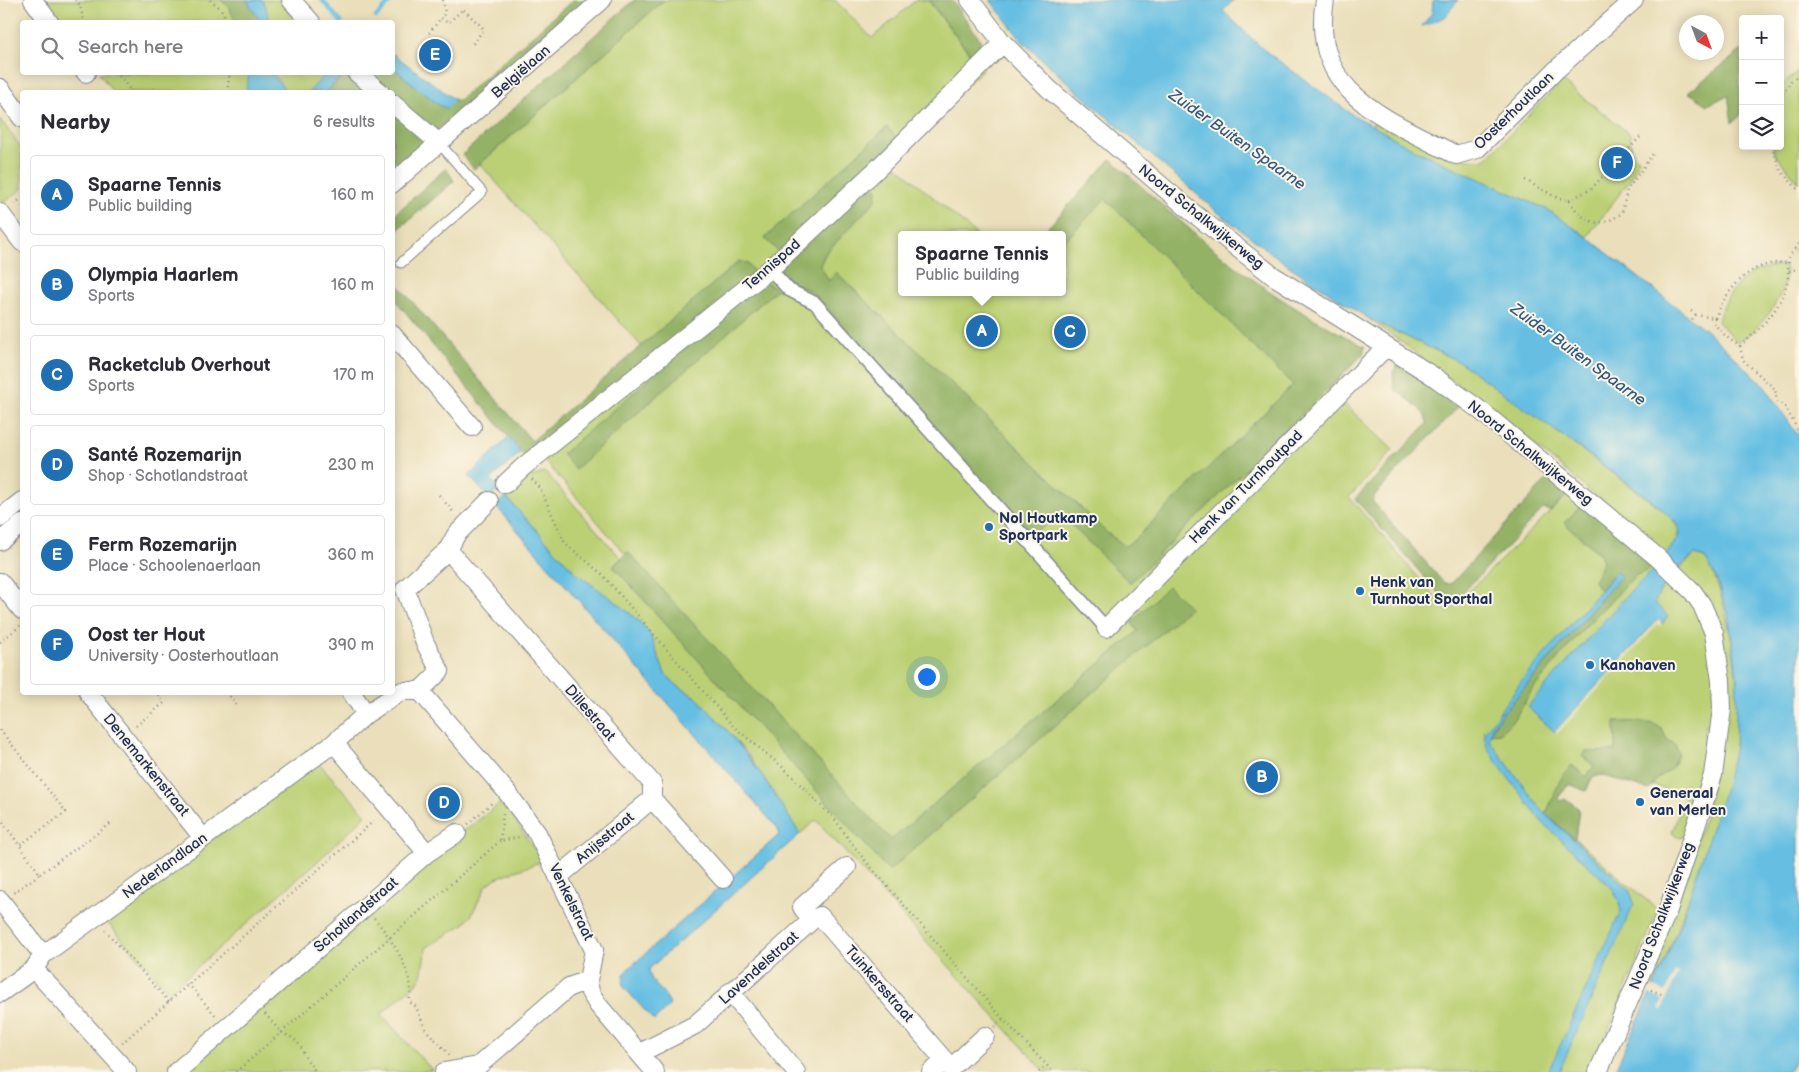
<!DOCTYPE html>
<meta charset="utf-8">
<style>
:root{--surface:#fff;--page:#f7f7f7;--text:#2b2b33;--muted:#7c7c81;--line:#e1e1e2;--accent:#1f6fb2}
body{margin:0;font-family:"Balsamiq Sans",sans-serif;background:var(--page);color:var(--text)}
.controls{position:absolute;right:15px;top:15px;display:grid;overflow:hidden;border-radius:5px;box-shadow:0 2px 12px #0003}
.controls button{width:45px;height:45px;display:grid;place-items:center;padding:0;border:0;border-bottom:1px solid var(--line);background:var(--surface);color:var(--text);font:25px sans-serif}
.compass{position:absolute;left:1679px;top:15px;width:45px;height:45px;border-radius:50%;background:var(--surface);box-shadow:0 2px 12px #0003;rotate:139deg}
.you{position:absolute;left:926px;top:676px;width:18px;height:18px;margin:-12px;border:4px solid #fff;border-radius:50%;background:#1a73e8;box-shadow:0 0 0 8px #1a73e833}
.badge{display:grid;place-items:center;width:32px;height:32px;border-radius:50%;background:var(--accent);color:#fff;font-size:16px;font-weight:700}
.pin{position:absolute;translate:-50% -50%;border:2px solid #fff;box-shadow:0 1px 5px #0006}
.popup{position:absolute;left:898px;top:231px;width:168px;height:65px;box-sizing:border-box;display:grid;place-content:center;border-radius:5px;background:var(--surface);filter:drop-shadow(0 1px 4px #0005);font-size:16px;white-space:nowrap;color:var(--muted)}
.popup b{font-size:19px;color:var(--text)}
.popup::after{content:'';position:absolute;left:50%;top:100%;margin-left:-10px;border:10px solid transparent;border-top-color:var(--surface)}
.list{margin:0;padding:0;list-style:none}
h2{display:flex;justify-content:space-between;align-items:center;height:65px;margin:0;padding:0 20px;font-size:21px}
h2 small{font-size:16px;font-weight:400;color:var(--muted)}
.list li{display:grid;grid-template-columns:32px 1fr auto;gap:15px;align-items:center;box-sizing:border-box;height:80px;margin:0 10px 10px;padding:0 10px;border:1px solid var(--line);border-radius:5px}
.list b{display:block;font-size:19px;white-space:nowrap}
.list p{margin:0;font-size:16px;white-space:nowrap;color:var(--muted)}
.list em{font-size:16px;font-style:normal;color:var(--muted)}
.icon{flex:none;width:28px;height:28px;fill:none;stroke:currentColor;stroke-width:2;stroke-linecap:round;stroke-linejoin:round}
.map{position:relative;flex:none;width:1799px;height:1072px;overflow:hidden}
.search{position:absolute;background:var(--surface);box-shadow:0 2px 12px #0003;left:20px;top:20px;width:375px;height:55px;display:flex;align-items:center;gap:12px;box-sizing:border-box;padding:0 18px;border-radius:5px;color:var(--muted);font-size:19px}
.panel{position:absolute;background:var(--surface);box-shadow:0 2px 12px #0003;left:20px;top:90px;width:375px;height:605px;border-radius:5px}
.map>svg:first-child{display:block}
</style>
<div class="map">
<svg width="1799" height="1072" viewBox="0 0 1799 1072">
<rect width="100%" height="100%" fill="#fcf5e5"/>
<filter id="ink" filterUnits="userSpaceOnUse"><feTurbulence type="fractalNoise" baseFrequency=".02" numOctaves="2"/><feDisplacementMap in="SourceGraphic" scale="10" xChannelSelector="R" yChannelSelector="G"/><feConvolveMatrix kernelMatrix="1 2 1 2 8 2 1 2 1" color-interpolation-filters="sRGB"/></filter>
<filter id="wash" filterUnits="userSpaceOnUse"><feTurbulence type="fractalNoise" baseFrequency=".0096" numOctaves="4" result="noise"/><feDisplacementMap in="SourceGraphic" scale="20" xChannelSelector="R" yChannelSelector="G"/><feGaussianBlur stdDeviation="1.12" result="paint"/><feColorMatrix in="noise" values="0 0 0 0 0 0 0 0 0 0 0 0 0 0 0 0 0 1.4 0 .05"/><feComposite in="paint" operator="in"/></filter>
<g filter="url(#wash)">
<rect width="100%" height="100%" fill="#eadfba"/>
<path fill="#bbd074" stroke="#6b8069" d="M45,0H279L298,22H62Z
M664,0H835L872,38L916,0H928L982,70L891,161L977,235H902V292H1062V235L1118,166C1167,210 1217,256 1272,293C1302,313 1333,330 1365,347L1363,354L1329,389L1393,450L1349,497L1448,612L1570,492L1697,600L1716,668L1711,724L1705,725L1704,735H1711L1706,774L1684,836L1677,837L1672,833L1685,796L1595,766L1586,777L1569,784L1545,813L1658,910L1591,1072H1045L816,820L800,834L747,753L697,698L678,686L665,674L650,635L631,614L577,574L506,497L524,480L545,472L621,558L613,566L894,866L540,455L642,347L480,164Z
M1799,71V183L1776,155L1773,146H1780V87Z
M99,73H343L363,92H113Z
M1562,81L1630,134L1632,153L1639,160L1630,180L1587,237L1548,210L1417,151L1372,126L1377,116C1408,132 1450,163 1485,160Z
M0,119L22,149V189L2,204L0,200Z
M1780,265L1785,266C1793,287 1757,337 1736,341L1717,321C1729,289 1745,269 1780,265Z
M1369,319L1460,362L1490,383L1670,515L1679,530L1676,541L1665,556C1570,472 1472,392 1369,319Z
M1695,555L1705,558L1709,563C1732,615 1742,689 1735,746C1732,773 1722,800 1713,826C1696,881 1677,934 1653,987L1644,981L1707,812L1726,677L1679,569Z
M317,761L366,815L318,861L169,992L105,920Z
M502,802L543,861L496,878L486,886L471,916L464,924L426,948L421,977L417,983L381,1014L432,1070L419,1072H183L421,864Z"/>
<path fill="#94b266" stroke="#587062" d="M221,0H247L258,18L259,22H236L228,6Z
M573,0H588L393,168L392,92H327L344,73L392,72L393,68L440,106L447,108L455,100H459Z
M634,0H664L474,169L462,155Z
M928,0H952L980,39V46L973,57Z
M1742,50L1740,88L1741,115L1732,123L1728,95L1708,105L1688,92Z
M887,127L899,140L778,251L765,239L766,237Z
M1111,159C1163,206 1215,254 1272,293C1302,313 1333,330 1365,347L1363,354L1130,583L1058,512L1033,536L811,291L793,284L781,273V267L871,186L877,189L876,200L826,253L820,265L829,281L836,272L1106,532L1125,546L1134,540L1293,385L1105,199L1062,244V235H1041Z
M446,168L454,181L393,234V216Z
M739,261L748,264L754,272L529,462L393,297L392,278L532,441Z
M766,282L777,289L575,469L562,454L760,283Z
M1398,364L1462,403L1375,495L1372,501L1443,582L1448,584L1452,583L1551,475L1570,492L1550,511L1543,509L1450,606L1355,499L1427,424C1427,409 1405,398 1394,389L1393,372Z
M1584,503L1656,566L1635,576L1583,629L1530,693L1515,718L1500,733L1489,734L1500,716L1616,572L1600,590L1594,581L1603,561L1600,554L1564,523Z
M628,552L891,840L1138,631L1132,623L1134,620L1168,586L1190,608L889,871L613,566Z
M1615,722C1629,722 1647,719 1659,727C1667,733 1662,739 1675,744L1678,753L1672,768L1657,779L1649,790L1601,775L1592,778L1586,791L1569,784L1558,798L1561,801L1565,798L1579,809L1575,839L1545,814C1556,797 1556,779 1572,765L1586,777L1594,766L1582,756L1585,752L1616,751Z"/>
<path fill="#66bfe3" stroke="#4077a0" d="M247,0H262L266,7L269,22H259L258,18Z
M990,0H1234L1223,11L1264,50L1350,113L1417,151L1548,210L1587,237L1707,331L1765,387L1799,437V1053L1788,1072H1614L1662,968L1684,913L1725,788L1735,746L1737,675L1728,614L1716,577L1705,558L1695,555C1679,565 1660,585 1655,603L1668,616L1662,624L1657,620L1555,732L1527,707L1627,595L1662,561L1679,536L1678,525L1654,502L1460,362L1369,319L1286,264L1220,214L1087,100L1023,42Z
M1433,0H1458L1445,17L1422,26L1432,13Z
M392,54H393L455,100L447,108L440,106L393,68Z
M249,73H272L287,92H246Z
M326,73H344L326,92H309Z
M509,437L521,452L491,479L499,489L489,498L469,476Z
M506,497L577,574L619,604L642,624L650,635L665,674L678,686L697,698L729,732L762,775L800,834L649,969C649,985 666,990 670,1005L654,1021L623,986L624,975L628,969L780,834L777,828L496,506Z
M1616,572L1621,576L1500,716L1492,727L1489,740L1545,814L1629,889L1634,903L1559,1072H1548L1621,911L1618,899L1612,888L1541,821L1498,764L1487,747L1484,733L1523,679Z"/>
<path fill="#eadfba" d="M1658,620L1662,624L1660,626L1658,624L1557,734L1555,732Z
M1675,972L1678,973L1662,1010L1659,1009L1663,1000L1647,993L1651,986L1666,992Z"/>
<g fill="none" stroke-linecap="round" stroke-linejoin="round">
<path stroke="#66bfe3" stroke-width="4.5" d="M322,0L341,22
M376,17L392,0"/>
</g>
</g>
<g filter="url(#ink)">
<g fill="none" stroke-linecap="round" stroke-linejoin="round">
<g stroke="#82878c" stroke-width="11">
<path id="service" d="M401,263L482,192L439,143"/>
</g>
<g stroke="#82878c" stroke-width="15">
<path id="pedestrian" d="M770,269L789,290L815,303L1106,628"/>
</g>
<g stroke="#82878c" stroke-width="20">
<path id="minor" d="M33,0L49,22
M291,0L311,22
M970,0L1003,43L1050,90L1192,212L1272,275L1433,376L1481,411L1658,558L1693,592L1702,605L1714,633L1721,681L1722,709L1713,775L1668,910L1598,1072
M1325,0C1309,94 1388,119 1456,155L1477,149L1557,69L1634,0
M85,72L86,73
M356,72L380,92
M0,88L22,118
M392,103L439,143
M392,184L602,0
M0,213L22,242
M392,334L472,427
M505,484L523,467L770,269L877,169L1003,43
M0,518L22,501
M0,541L22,524
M448,550L652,783V799L723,879
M0,582L22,610
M1106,628L1386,347
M420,691L506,791L537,833L594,950L588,980L590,992L598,1005L655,1072
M88,692L203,838
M351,692L366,714
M427,853L457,833
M558,877L652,799
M0,900L43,955
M811,921L820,916L951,1068L985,1036
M34,969L127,1072
M730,992L796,1072
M0,993L34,969L43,955L334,743L366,714L402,691H420L440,671L425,643L405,589L448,550L456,535L489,501
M640,1053L695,1025L811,921L802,907L847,867
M176,1072L427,853L334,743
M444,1072L478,1066L569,987L588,980
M931,1072L945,1061"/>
</g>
<path stroke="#82878c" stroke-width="2.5" stroke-dasharray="1 4" stroke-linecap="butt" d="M75,0L80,5L84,22
M210,0L221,9L228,22
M443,0L445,13L441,18L448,23L463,9L484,29L472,45
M429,33L441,18
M116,72L132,92
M227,92L230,72
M1780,98L1792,80L1799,76
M1771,146L1781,171L1799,191
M1525,180L1559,199L1569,200C1583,223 1599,230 1622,213L1627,190L1655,151
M1569,200L1591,189L1641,136
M14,204L22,198
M1799,244L1795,249L1799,250
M1795,249L1789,257L1788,271L1799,269
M1691,311L1696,315
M1715,318C1729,286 1751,260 1788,263
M1692,319L1696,315L1715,318L1714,323C1721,332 1730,341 1740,346C1762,328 1789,301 1788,271
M1740,346L1743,360L1775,389L1777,402L1784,405L1799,432
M532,479L540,488L565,543L602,574L733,726L786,770L835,820L863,858L1003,1019L1053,1072
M439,495L454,513
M0,642L21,625
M227,692L236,705
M136,726L164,703L157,692
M0,730L66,812L20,845
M1484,735L1489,736
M503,814L500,841L520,837
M0,818L40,874L13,893
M468,824L494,801
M40,874L113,822
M374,918C389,935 410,967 411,991C411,995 409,998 410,1002L416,1007L426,1030L450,1055
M105,930L169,1002
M188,984L217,1017
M1651,990L1664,995
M265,1014L281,1032L294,1039L300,1045L306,1059L316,1072
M995,1027L1003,1019
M122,1043L377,818
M236,1072L500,841
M1039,1072L1045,1066"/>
<use href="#service" stroke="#fff" stroke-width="9"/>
<use href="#pedestrian" stroke="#fff" stroke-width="12"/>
<use href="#minor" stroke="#fff" stroke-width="18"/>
</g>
</g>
<g fill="#1f6fb2" stroke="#fcf5e5" stroke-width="2">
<circle cx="989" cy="527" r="5"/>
<circle cx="1360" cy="591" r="5"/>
<circle cx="1590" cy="665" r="5"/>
<circle cx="1640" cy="802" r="5"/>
</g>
<g text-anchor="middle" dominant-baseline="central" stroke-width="4" stroke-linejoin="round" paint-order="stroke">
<g font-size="15" fill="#1b2f5e" stroke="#fcf5e5">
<text transform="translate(521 72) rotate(-41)">Belgiëlaan</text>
<text transform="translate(1514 111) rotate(-44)">Oosterhoutlaan</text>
<text transform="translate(1201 217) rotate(39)">Noord Schalkwijkerweg</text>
<text transform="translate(772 265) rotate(-41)">Tennispad</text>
<text transform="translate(1530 453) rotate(39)">Noord Schalkwijkerweg</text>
<text transform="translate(1246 487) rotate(-45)">Henk van Turnhoutpad</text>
<text transform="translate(590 713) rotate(49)">Dillestraat</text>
<text transform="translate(146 765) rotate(51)">Denemarkenstraat</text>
<text transform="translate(605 838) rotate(-40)">Anijsstraat</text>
<text transform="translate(165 866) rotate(-36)">Nederlandlaan</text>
<text transform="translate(571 902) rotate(64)">Venkelstraat</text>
<text transform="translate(356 915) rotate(-41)">Schotlandstraat</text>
<text transform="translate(1662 916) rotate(-69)">Noord Schalkwijkerweg</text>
<text transform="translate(759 968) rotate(-42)">Lavendelstraat</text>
<text transform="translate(879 984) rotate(49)">Tuinkersstraat</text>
</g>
<g font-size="15" font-weight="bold" fill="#1b2f5e" stroke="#fcf5e5" text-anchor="start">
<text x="999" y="518">Nol Houtkamp<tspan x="999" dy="17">Sportpark</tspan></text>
<text x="1370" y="582">Henk van<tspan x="1370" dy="17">Turnhout Sporthal</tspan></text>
<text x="1600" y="665">Kanohaven</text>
<text x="1650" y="793">Generaal<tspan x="1650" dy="17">van Merlen</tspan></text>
</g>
<g font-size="16" font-style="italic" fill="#325a86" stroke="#fcf5e5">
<text transform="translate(1237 140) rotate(35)">Zuider Buiten Spaarne</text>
<text transform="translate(1578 355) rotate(36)">Zuider Buiten Spaarne</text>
</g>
</g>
</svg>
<div class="controls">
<button>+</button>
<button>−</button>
<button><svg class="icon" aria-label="layers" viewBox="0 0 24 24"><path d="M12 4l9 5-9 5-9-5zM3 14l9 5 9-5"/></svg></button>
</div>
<svg class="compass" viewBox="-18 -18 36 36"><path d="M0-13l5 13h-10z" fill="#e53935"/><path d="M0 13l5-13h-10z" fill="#7c7c81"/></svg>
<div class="you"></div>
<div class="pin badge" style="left:982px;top:331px">A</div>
<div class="popup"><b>Spaarne Tennis</b>Public building</div>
<div class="pin badge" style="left:1262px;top:777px">B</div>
<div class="pin badge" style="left:1070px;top:332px">C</div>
<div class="pin badge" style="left:444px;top:803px">D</div>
<div class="pin badge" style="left:435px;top:55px">E</div>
<div class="pin badge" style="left:1617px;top:163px">F</div>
<div class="search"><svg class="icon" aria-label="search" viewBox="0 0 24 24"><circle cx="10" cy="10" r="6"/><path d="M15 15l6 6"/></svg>Search here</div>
<section class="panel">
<h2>Nearby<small>6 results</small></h2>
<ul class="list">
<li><span class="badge">A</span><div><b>Spaarne Tennis</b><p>Public building</p></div><em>160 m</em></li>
<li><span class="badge">B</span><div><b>Olympia Haarlem</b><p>Sports</p></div><em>160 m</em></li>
<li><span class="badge">C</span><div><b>Racketclub Overhout</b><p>Sports</p></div><em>170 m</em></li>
<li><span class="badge">D</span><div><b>Santé Rozemarijn</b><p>Shop · Schotlandstraat</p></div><em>230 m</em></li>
<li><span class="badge">E</span><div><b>Ferm Rozemarijn</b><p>Place · Schoolenaerlaan</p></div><em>360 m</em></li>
<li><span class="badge">F</span><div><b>Oost ter Hout</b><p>University · Oosterhoutlaan</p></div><em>390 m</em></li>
</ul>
</section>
</div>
